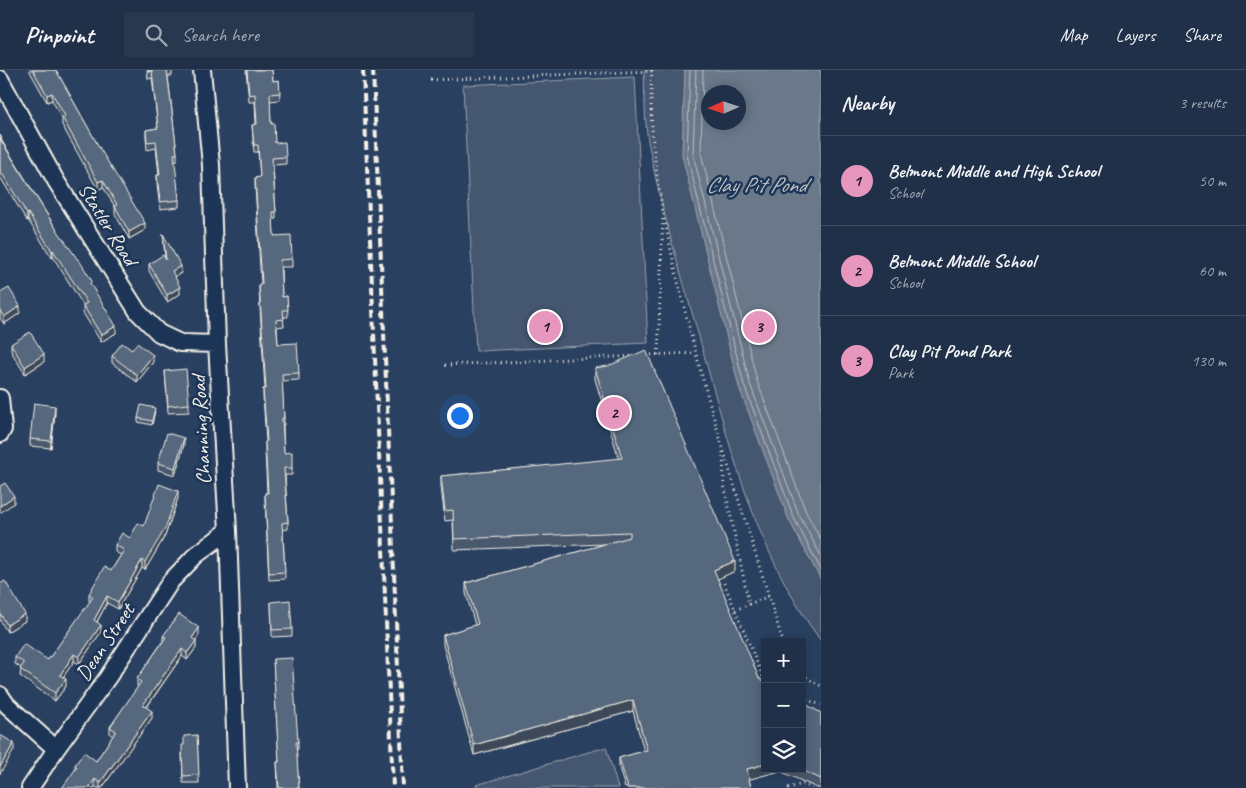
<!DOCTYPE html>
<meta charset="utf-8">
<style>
:root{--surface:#203048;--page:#28384f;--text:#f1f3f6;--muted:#a2a9b4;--line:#3d4b60;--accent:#e797bd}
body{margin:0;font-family:Caveat,sans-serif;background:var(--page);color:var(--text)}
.controls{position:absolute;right:15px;bottom:15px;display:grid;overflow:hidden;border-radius:0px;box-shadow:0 2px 12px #0003}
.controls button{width:45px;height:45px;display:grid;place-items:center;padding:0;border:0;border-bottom:1px solid var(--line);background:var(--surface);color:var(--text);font:25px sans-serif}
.compass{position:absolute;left:701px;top:15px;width:45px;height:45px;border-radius:50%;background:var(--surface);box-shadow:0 2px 12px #0003;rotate:267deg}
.you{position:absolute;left:459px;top:345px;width:18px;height:18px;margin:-12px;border:4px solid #fff;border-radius:50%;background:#1a73e8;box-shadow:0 0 0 8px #1a73e833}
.badge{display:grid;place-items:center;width:32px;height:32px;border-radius:50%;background:var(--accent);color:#111;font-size:16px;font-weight:700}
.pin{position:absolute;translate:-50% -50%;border:2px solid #fff;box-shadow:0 1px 5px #0006}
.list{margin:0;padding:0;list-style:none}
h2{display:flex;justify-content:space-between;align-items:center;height:65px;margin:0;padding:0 20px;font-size:21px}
h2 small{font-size:16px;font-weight:400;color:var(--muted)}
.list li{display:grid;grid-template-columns:32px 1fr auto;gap:15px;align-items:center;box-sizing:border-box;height:90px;padding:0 20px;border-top:1px solid var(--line)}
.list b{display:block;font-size:19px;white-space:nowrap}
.list p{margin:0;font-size:16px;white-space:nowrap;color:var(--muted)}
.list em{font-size:16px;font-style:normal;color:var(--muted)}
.icon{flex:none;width:28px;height:28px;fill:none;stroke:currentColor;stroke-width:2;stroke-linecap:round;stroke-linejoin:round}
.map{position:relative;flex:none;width:821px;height:718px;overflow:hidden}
header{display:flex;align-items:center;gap:30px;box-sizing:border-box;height:70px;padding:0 25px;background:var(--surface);border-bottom:1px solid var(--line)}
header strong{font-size:24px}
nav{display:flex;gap:28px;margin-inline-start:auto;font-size:18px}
.search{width:350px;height:45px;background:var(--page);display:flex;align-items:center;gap:12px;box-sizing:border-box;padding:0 18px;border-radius:0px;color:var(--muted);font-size:19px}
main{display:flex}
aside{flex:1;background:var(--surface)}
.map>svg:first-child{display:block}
</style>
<header>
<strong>Pinpoint</strong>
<div class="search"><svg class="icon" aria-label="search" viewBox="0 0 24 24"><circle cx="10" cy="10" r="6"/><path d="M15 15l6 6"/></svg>Search here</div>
<nav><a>Map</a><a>Layers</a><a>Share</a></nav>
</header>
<main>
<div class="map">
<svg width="821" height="718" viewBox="0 0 821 718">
<rect width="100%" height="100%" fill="#2a4060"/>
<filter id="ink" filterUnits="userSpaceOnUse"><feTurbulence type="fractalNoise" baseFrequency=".02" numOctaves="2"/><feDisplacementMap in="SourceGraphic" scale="10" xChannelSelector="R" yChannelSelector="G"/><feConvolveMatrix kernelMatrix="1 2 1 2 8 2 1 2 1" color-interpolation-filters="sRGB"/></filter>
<g filter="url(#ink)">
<path fill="#445771" stroke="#9ca4ac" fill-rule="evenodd" d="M644,0H821V571C754,480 728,370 698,263C680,201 661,139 649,76C644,51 645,25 644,0ZM708,22H738V52H708Z
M635,7L648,273L476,281L463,15Z
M606,677L618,718H477L476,715Z"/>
<path fill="#6a788a" stroke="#a1a8b0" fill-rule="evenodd" d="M685,0H821V510L789,450L739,317L682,85ZM708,22H738V52H708Z"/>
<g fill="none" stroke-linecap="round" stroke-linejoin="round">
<path stroke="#bdc1c2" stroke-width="1" d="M690,0L687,85L744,315L794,448L821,500
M696,0L693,84L750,314L799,445L821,486
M703,0L701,83L757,311L806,442L821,470"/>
<g stroke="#f4f1e8" stroke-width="20">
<path id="minor" d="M202,0L211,95L217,274L228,461L237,718
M0,9L56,111L138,242L159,263L180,273L217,274
M0,328L3,359L0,364
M0,625L7,635L56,679
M30,718L56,679L108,607L171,511L196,485L228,461"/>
</g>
<path stroke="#f4f1e8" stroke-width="3" stroke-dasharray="1 4" stroke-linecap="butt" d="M652,0C647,74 663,148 680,220C708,339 747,455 783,572
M431,10L652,1
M646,285L695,283
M658,285L663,145
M445,295L634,286
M723,382L724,414L749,534
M724,513L765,612
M735,540L769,526
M802,605L821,616
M802,628L821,635
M788,718L803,714L812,718"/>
<use href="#minor" stroke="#1d3557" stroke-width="16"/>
<path stroke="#f4f1e8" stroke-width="4" stroke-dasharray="8 4" stroke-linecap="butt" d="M363,0L393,718
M373,0L403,718"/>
</g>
<path fill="#4a596c" stroke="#f4f1e8" d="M29,0H56L145,160L129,169L115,144V137L103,117L98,120L62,55V49L52,30L47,32Z
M147,0H172V6H168L177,84V91L174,92L179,130V137L160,139L157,113V105H159L156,78L147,80L146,67V60L158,58L152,8L148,9Z
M246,0H272L273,11L279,10L280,30L270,31L271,54L275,73L286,87V94L273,95L276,142V149H273L274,166L292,189V197H281L282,227L287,226L288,247H283L284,256L277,257L278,274L299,303V310L282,311L284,348V355H283L284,383L292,398V405H285L288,452V459L283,460L285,509L269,510L265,430V423H267L265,379V372L266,371L263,326V319H265L259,221V214H261L255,115V108L260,107L258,82H254L252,55H256L255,32H249Z
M0,65L2,71L92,217L116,263L101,272L83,243V235L53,187L52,188L28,150L27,151L0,107Z
M163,164L181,203L175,207L180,224L167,232L149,201V194L165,188Z
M0,223L20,243L4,254L0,248Z
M11,274L44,292L25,304L11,281Z
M132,280L153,292L137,312L112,293V286Z
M595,298L735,501L717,509L765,699H802L821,643V718H817L780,701L749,709L751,718H625L619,698V688L644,681L633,641L474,685L443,575V565L475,555L466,523V513L605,474L454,480L453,450L445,451L441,417V406L619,389L595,309Z
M165,301L189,334V342L168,343Z
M155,341L152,355L138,352V348Z
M55,343L51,378L30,376V369Z
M184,375L175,405L158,400V393Z
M178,428L165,466L145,500L142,498L118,539L107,533L97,552L101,562L79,594L74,591L63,607L66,616L55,631L20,606L21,598L15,594V587L48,590L90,532L89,531V524L111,501L121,485L115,482V475L130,468Z
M0,514L25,551L7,562L0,550Z
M271,532L292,559V566L272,567Z
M199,565L195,571L196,578L187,590L182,586L147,637L152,648L102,718H97L75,700V695L96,691L113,666L110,664V657L138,617L137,616V609L163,571V566Z
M273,589L298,672V679L296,680L299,718H278L277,692H279Z
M197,665L199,713H183L182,682L184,675Z"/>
<path fill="#3c4858" stroke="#f4f1e8" d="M52,23V30L47,32V25Z
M103,110V117L98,120V112Z
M28,143V150L27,151V144Z
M145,153V160L129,169V162Z
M53,180V187L52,188V181Z
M181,196V203L172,208V201Z
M180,217V224L167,232V225Z
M20,236V243L4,254V247Z
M116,256V263L101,272V265Z
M44,284V292L25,304V297Z
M153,285V292L137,312V305Z
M55,336V343L51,378V371Z
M184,368V375L175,405V398Z
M178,421V428L165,466L145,500V492Z
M14,426V433L0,443V436Z
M142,490V498L118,539V532Z
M735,491V501L714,511V500Z
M107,526V533L94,557V550Z
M25,544V551L7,562V555Z
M101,555V562L79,594V587Z
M199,558V565L192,576V568Z
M196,571V578L187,590V583Z
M182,579V586L143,642V635Z
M74,584V591L60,612V605Z
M66,609V616L55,631V623Z
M633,630V641L474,685V675Z
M152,641V648L102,718H100V713Z
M14,673V680L0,704V697Z
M765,694V699H780V701L747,710V699Z
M95,709V717L94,718H89Z"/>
<path fill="#56677d" stroke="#f4f1e8" d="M33,0H56L99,77L145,153L129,162L115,136L117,135L103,110L98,112L62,47L65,46L52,23L47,25Z
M148,0H167L177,84H174L179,130L160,132L157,105H160L156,71L147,72L146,60L158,58L152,1L148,2Z
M247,0H272L273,11L279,10L280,23L270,24L271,54L274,53L275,73L285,72L286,87L272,88L276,142H273L274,166L291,165L292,189L280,190L282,227L287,226L288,240H283L284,249L276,250L278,274L297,273L299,303L282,304L284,348H282L284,383L292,382V398H284L288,452L282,453L285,502L269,503L265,423H268L265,372L267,371L263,319H266L259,214H262L255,108L260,107L258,75H254L252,55L257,54L255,24L249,25Z
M0,65L2,68L0,69L53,154L78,190H79L92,211L90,213L116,256L101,265L83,235L87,233L53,180L52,181L28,143L27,144L0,100Z
M163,164L181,196L172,201L180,217L167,225L149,194L163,185L166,190Z
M9,218L20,236L4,247L0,241V223Z
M30,262L44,284L25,297L11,274Z
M122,273L132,280L137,273L153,285L137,305L112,286Z
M646,280L735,491L714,500L759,608L765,612V694L747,699L751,718H628L619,688L647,680L633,630L474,675L443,565L478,554L466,513L630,467V462L454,469L453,440L445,441L441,406L622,388L595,298L608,296Z
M186,299L189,334L168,336L165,301Z
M34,333L55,336L51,371L30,369Z
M141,335L155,338L152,351L138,348Z
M167,363L184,368L175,398L158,393Z
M5,413L14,426L0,436V416Z
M159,414L178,421L165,459L145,492L142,490L118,532L107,526L94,550L101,555L79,587L74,584L60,605L66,609L55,623L20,599L24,593L15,587L24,574L48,590L93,527L89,524L104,497L111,501L124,480L115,475L122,463L130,468L138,453L144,456Z
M5,511L25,544L7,555L0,543V514Z
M290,530L292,559L272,560L271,532Z
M179,544L199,558L192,568L196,571L187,583L182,579L143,635L152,641L100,713L95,709L89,718H62L77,697L75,695L84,682L96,691L116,661L110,657L141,612L137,609L166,567L163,566Z
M292,588L298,672H296L299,718H279L277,692H279L273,589Z
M802,632L821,643V709L799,699H802Z
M0,665L14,673L0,697Z
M197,665L199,705L183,706L182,675H184V666Z"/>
</g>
<g text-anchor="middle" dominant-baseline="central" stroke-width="5" stroke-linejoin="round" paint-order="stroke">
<g font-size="21" fill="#f4f1e8" stroke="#1d3557">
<text transform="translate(108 154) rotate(58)">Statler Road</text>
<text transform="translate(201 360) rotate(-93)">Channing Road</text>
<text transform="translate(105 572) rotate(-56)">Dean Street</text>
</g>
<g font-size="22" font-style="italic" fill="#bdc1c2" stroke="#1d3557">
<text x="756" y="115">Clay Pit Pond</text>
</g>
</g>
</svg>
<div class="controls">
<button>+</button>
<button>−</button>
<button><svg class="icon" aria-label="layers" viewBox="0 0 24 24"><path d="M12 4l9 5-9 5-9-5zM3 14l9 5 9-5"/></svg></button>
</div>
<svg class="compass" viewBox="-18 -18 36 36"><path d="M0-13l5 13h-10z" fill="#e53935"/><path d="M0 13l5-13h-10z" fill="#a2a9b4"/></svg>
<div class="you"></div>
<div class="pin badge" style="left:545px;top:257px">1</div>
<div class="pin badge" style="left:614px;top:343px">2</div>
<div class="pin badge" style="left:759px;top:257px">3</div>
</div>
<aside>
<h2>Nearby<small>3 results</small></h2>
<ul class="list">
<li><span class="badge">1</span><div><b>Belmont Middle and High School</b><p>School</p></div><em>50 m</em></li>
<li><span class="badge">2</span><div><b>Belmont Middle School</b><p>School</p></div><em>60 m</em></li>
<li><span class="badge">3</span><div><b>Clay Pit Pond Park</b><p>Park</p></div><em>130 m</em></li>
</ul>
</aside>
</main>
